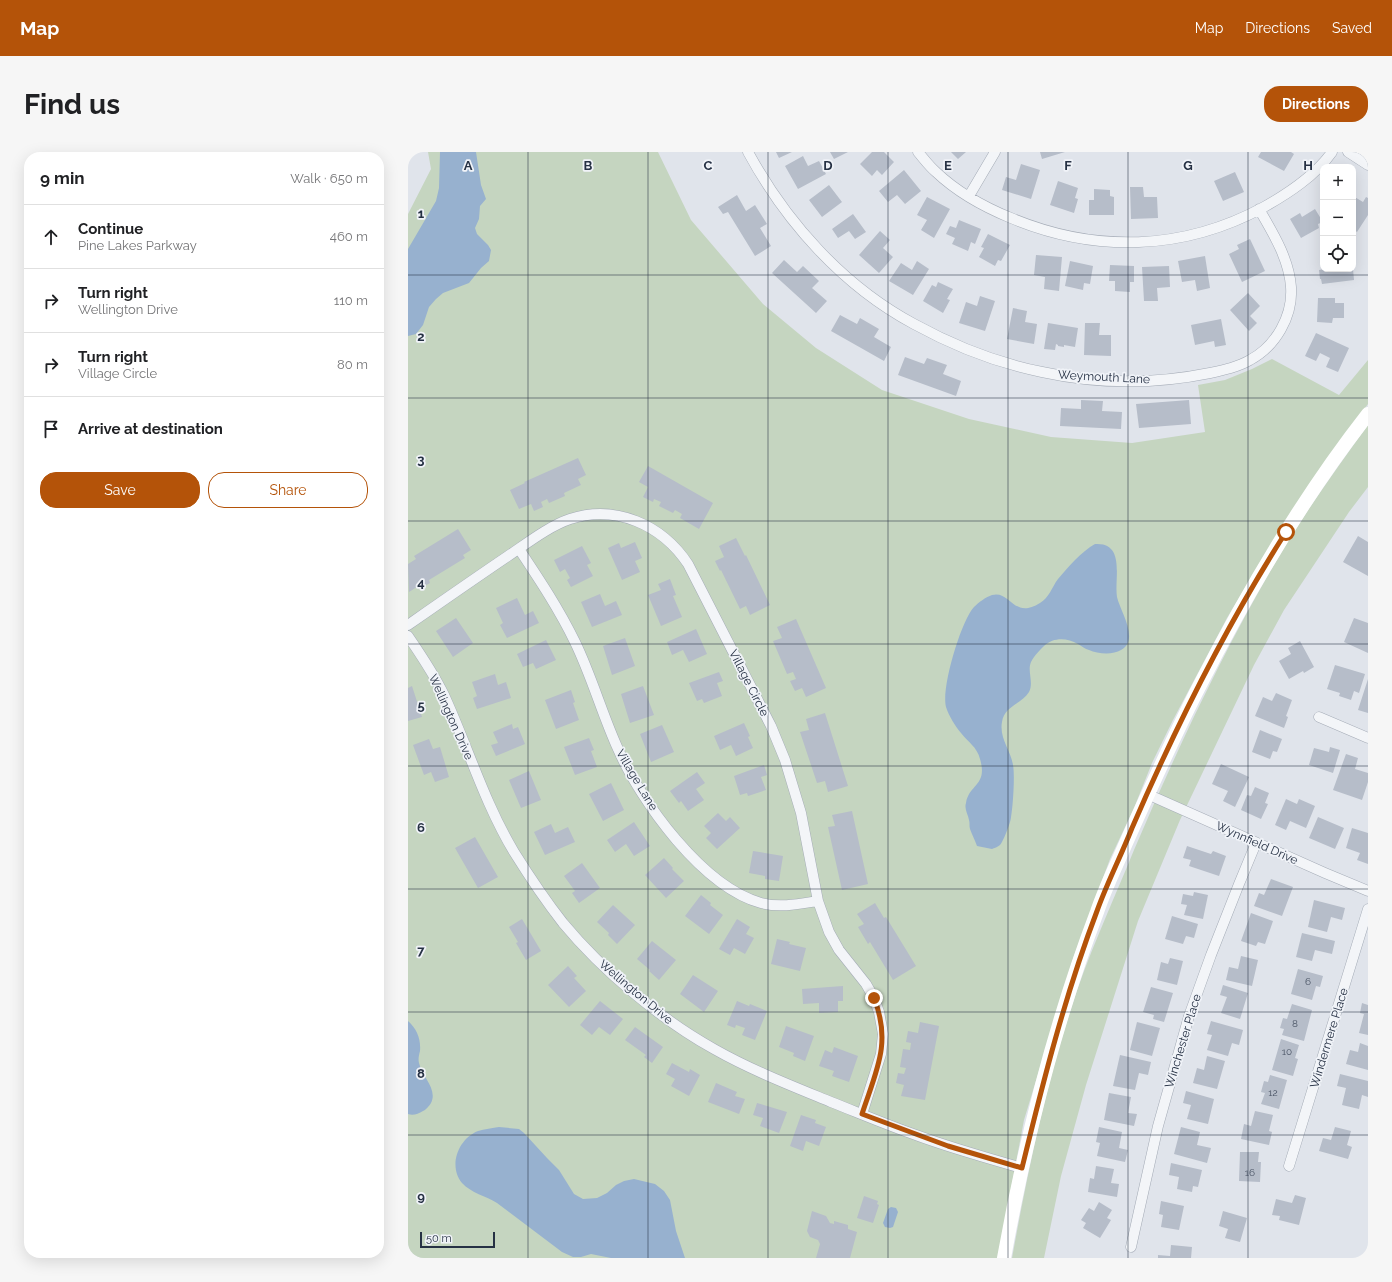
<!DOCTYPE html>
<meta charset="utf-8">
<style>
:root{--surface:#fff;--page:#f6f6f6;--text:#202124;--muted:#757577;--line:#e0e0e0;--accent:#b45309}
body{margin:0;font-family:Raleway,sans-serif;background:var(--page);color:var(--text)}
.controls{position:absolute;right:12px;top:12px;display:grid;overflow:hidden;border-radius:8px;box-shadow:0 4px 16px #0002}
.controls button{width:36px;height:36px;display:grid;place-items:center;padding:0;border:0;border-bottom:1px solid var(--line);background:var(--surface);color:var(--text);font:20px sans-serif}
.scale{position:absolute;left:12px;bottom:10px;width:75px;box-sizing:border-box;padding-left:4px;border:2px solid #263144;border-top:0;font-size:11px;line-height:14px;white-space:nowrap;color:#263144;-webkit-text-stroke:3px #f0f3f8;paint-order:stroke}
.stop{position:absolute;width:12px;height:12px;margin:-9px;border:3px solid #b45309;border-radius:50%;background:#fff}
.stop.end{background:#b45309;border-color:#fff;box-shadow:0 1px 4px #0008}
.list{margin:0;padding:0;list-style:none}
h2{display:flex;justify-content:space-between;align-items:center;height:52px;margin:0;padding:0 16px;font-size:17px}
h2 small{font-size:13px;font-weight:400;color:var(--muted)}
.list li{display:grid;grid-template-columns:26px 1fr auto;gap:12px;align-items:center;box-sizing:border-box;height:64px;padding:0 16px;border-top:1px solid var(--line)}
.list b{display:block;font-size:15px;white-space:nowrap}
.list p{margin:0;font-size:13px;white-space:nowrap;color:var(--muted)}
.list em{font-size:13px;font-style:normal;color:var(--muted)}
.actions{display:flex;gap:8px;padding:12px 16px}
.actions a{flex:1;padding:9px 0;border:1px solid var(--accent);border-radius:16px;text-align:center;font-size:14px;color:var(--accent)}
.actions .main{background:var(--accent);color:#fff}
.icon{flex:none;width:22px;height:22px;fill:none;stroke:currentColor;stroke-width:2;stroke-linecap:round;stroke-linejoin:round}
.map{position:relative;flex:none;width:960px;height:1106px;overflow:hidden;border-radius:16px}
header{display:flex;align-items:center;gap:24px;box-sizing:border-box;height:56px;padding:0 20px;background:var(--accent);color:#fff}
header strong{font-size:19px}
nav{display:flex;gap:22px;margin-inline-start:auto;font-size:14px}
.intro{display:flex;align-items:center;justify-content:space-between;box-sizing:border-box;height:96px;padding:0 24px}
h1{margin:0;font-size:28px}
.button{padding:10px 18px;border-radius:16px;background:var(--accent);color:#fff;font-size:14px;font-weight:700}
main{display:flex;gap:24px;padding:0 24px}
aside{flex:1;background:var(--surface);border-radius:16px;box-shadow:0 4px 16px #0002}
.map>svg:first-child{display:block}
</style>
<header>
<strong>Map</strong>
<nav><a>Map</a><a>Directions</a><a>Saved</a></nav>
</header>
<div class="intro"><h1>Find us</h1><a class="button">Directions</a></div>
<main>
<aside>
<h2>9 min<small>Walk · 650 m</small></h2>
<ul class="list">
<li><svg class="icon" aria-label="ahead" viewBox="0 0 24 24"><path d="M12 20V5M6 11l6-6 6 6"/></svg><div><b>Continue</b><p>Pine Lakes Parkway</p></div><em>460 m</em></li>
<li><svg class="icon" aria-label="right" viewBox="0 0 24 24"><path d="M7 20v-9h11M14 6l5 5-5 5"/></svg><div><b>Turn right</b><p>Wellington Drive</p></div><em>110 m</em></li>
<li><svg class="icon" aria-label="right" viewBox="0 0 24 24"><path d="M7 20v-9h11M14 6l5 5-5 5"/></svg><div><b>Turn right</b><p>Village Circle</p></div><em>80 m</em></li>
<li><svg class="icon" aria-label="arrive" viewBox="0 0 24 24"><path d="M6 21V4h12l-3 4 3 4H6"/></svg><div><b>Arrive at destination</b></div></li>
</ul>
<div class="actions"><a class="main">Save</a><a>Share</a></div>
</aside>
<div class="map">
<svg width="960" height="1106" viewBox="0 0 960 1106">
<rect width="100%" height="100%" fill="#e0e4eb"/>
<path fill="#c5d5c0" d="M20,0H250L283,68L355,152L408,196L474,238L561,267L643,285L724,291L797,280L790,233L817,228L844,217L864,207L931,243L960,208V252L929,294L868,384L819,466L765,568L744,611L726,656L702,707L666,804L616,968L590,1106H0V62L23,17Z
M960,273V335L941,360L876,458L846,513L772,668L730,769L678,933L653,1024L636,1106H604C619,1024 636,940 662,860C679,805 704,752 726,698C767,602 811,508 863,418C892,367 926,320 960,273Z"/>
<path fill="#97b1cf" d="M32,0H68L73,33L78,47L72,54L71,67L67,76L69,82L80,93L83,98L81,109L73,116L61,131L35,141L28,147L21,155L15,173L8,182L0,184V97L28,49L31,36Z
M687,392C718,390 706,427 709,445C712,459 732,488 713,498C705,503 690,502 681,498C677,497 674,494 670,492C659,486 646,485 636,494C632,498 626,504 623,510C619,519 626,530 621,540C614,552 596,554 594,570C591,586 603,599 605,613C607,623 605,654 603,665C603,670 595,690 592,693C590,695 586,696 584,697L569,694C567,688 564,683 562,677C561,674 562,671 561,668C560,662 556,657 558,651C561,632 580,634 572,607C569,595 560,590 553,581C547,574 541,564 538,555C533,536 553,469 566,455C571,450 578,445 584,443C603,438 605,468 632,451C641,446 644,435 650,427C659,416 674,399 687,392Z
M0,869C9,877 13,887 12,899C11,903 10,907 11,911C14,925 30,937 23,951C21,954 18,958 15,959C10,962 5,964 0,962Z
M91,975L111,977L116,981L139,1006L151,1018L166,1042L175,1047L189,1046L199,1041L208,1033L216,1029L226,1027L247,1032L256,1039L262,1048L268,1079L277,1106H203L183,1102L173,1105H165L154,1100L89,1051C78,1044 63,1041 54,1031C40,1014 50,987 70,979C76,977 85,976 91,975Z
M483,1055L488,1056L490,1060L485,1075L482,1076L477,1075L475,1071L480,1057Z"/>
<path fill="#b6bdc9" d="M368,0H384L371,6Z
M422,0H440L426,7Z
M464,0H476L486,10L474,23L469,18L464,24L452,12Z
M543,0H558L550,7Z
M632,0H657L634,7Z
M853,0H883L886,2L876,19L850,5Z
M395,4L400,14L411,9L418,22L390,37L377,14Z
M613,12L632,18L623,47L594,38L598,25L608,28Z
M496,18L513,39L497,52L489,43L480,50L471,39Z
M827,20L836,40L815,49L806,29Z
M650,29L670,36L667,46L670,47L666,61L642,53Z
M421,33L434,50L414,65L401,48Z
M722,35H735L736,45H749L750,66L723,67Z
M686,37L702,38V44L706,45V63H681V48H686Z
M329,43L338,59L347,53L359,72L352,76L363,94L347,104L320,60L315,62L310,55Z
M945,44L955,50L958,45L960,46V63L949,80L945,77Z
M519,45L542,57L526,86L513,78L519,68L509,63Z
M907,57L915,70L910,72L911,76L893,86L882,67L892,61L894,65Z
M445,62L458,80L447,87L441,79L430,86L424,77Z
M551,68L573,77L567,92L563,90L560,99L544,92L547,86L538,82L542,74L548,76Z
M472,79L482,88L475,96L485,105L471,121L451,103Z
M580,82L602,93L593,109L590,108L587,114L571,105L576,96L573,95Z
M842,87L857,119L834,130L821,102L831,97L829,93Z
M628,103L654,105L651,139L636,137L637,125L626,123Z
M797,104L802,136L789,139L787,128L774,130L770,109Z
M376,108L389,120L395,114L411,129L404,136L419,149L408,161L364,121Z
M509,109L521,117L505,143L481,129L493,111L504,118Z
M662,109L685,114L682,132L676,131L675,138L657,134Z
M702,113L726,114V130H722V140L707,139V129H701Z
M761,114L762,135L749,136L750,149H736L734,115Z
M917,117H945L946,128L914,132L913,127H912L911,118Z
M530,130L545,137L539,147L542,148L535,161L515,149L524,133L528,135Z
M840,141L852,154L842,164L849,171L841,179L822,158Z
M572,144L587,149L577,179L551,171L558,150L569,154Z
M910,146H927V151H936V166H925L924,171L909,170Z
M605,156L619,159L617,170L629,172L626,192L599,187Z
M432,163L449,172L452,166L471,177L466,185L483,195L476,209L423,179Z
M813,167L818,193L807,195L806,189L787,193L783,173Z
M640,171L670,176L667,195L656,193V195L650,194V193L648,192L647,198L636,197Z
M677,171H692L691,183H703V204L676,203Z
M908,181L941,196L930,220L918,215L922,206L912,201L908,209L897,204Z
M497,205L516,212L519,206L539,213L535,222L553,229L548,244L490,223Z
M673,248L695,249L694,259L714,260L713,277L652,274L653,256L673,257Z
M781,248L783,272L731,276L728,252Z
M170,306L178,323L170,327L173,333L156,341L157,344L141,351L139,347L133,350L135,355L126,359L123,352L111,357L102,338L117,331L116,330Z
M240,314L305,351L291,377L272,366L274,362L267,358L265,361L251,354L253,350L246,347L245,350L235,345L240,335L231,330Z
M50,377L63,398L55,403L57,406L21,428L22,431L13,436L12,433L1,440L0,412L8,407L6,404Z
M950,384L960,390V424L935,410Z
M328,386L337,404L338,403L362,453L342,463L338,454L332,457L313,418L312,419L307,409L316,405L311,394Z
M227,390L234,406L227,409L232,420L214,428L200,396L211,391L213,396Z
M174,394L183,411L179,413L185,424L163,435L159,428L162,426L157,417L152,420L146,408Z
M262,427L268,443L265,444L274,465L253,474L240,443L253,438L250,432Z
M192,442L197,454L208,449L214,463L184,475L173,450Z
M109,446L117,463L125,459L131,471L99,486L92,473L95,471L88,456Z
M48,466L65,491L45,505L28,479Z
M946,466L960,471V501L936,490Z
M388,467L418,536L398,545L394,536L387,539L382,529L388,527L385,520L379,522L365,489L374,486L369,475Z
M288,477L299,502L281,510L275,498L264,503L259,490Z
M217,486L227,514L204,523L195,494Z
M138,488L148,508L128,517L125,511L115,515L109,502Z
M892,489L906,515L896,521L895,519L881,527L871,509L883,502L880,496Z
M927,513L957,522L951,541L946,539L943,548L931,544L932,541L919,537Z
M311,520L315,529L309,531L314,544L296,551L294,547L289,549L281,531Z
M87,522L90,533L98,530L103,546L69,557L65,546L69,544L64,530Z
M960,527V561L950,558Z
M4,534L14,565L0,569V536Z
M235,534L246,563L222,571L213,542Z
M163,538L167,550L165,551L171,568L148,577L137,548Z
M868,541L884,548L878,564L880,565L876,576L847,564L855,545L864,549Z
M417,561L440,634L420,640L417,629L409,631L392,580L401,578L398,567Z
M336,571L342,584L340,585L345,596L328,604L323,593L312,598L306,584Z
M104,572L105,577L110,575L117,592L88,604L83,593L90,591L85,580Z
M254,573L266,600L243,610L232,582Z
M852,578L874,587L869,600L865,599L862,607L844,600Z
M181,586L186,598L183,599L189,615L167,623L156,595Z
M21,587L25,597L32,595L41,625L27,630L23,620L16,623L5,593Z
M922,595L932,598L925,621L901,613L906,596L921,600Z
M938,602L950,606L947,617L960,621V630L954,648L925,638Z
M813,612L841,625L827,655L815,649L820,639L804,632Z
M356,613L359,623L353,625L358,638L340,644L339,641L332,643L326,624Z
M121,619L133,648L113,656L101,628Z
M289,620L297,631L288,637L296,648L280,659L273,649L271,651L262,639Z
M203,631L216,658L195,669L181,642Z
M847,635L861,641L857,651L860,652L853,667L833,658L839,643L843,644Z
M878,647L889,652L891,647L907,654L898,676L882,669L878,678L867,673Z
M444,659L460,732L434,738L420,675L427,674L424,663Z
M310,661L318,669L322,665L332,676L309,697L298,686L303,681L296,674Z
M910,665L936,676L927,697L901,686Z
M226,670L242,694L226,704L218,692L207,700L199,688Z
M143,672L147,681L160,675L167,690L137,703L126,680Z
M944,676L960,681V712L949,708L952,701L938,696Z
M67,685L90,725L70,736L47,696Z
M779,694L803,702L805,699L818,704L811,724L781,714L783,708L775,706Z
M345,699L375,704L371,729L357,727V724L341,721Z
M256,706L265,716L264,717L276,729L258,746L237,723Z
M174,711L192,736L171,751L164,741L167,739L156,724Z
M863,727L885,735L874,764L846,754L851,741L856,743Z
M786,740L800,743L795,767L776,763L779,753L773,752L775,742L785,744Z
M293,743L303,751L302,753L315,763L301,782L277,764Z
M906,748L937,756L934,768L923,765L919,780L900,775Z
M467,751L476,766L478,765L508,814L485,828L462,790L460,792L450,775L456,772L449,762Z
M205,753L227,773L209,792L200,783L201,781L189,770Z
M843,761L865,769L857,792L850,790L848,794L833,789Z
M764,764L790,772L786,786L778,784L775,792L757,787Z
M114,767L133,799L118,808L108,791L110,790L101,775Z
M329,767L342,775L338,782L346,786L337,802L326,796L322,803L311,797Z
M894,781L927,789L924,802L907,798L904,809L888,805Z
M369,787L382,790L381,792L398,796L392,819L363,812Z
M244,789L268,808L251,828L241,819L242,818L229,807Z
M833,804L850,808L844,834L818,828L821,815L830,817Z
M762,806L775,809L769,833L749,828L753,810L760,812Z
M160,814L169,824L166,826L178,839L161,855L140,833Z
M890,817L915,824L912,835L908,834L904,848L883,842Z
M285,823L310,839L296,860L272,842Z
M815,833L840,841L832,867L813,861L819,845L812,843Z
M435,834V849H430V860L411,861V851L395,852L394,837Z
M743,835L765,841L756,870L745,867L746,863L735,860Z
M192,849L215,867L202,883L191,875L184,883L172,873Z
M329,849L341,854L342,852L359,859L347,888L334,883L337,876L328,873L327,876L319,873Z
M954,851L960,853V883L951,881L956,862L952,861Z
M884,852L904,858L896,889L874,883L876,877L872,876L875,866L879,867Z
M803,869L835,878L831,893L824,891L820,904L799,898L804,883L799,882Z
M512,870L531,874L517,948L493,944L496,933L488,931L490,921L496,922L498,916L492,915L495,897L502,898L503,891L498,890L500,879L510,881Z
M729,870L752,876L744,904L722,898Z
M378,874L406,884L397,909L385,904L386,901L371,895Z
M227,875L255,895L244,911L236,905L238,903L217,888Z
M873,887L891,893L887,906L890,907L885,924L864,918Z
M952,891L960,894V918L938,912L942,898L950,900Z
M426,895L450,904L441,930L424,924L426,919L411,914L417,898L424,901Z
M712,903L743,910L740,923L731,921L727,938L705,934Z
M799,904L817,909L809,937L785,931L789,916L796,918Z
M264,911L281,920L282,917L292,923L281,944L263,934L267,927L258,922Z
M932,922L960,929V945L954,943L951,957L934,953L938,936L929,934Z
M862,923L879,928L871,957L853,952L857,941L853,940L856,929L860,930Z
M308,931L329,940L327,944L337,947L331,962L300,950Z
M778,939L806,947L800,972L779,967L783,953L775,951Z
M701,941L723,945L720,961L729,962L726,974L696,968Z
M349,951L379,960L371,981L352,974L355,966L345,963Z
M847,959L865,963L861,979L864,980L861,993L833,987L836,972L843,974Z
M393,963L408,968L407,971L418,975L411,994L398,989L395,999L382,994Z
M691,975L714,980L711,996L720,998L717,1010L689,1004L692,991L688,990Z
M773,975L792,980L789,993L803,996L799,1011L766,1002Z
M927,975L943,979L939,993L944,995L940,1007L911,999L915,986L923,988Z
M832,1000H851L850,1010H853L852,1030L831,1029Z
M763,1011L794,1018L790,1035L785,1034L784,1040L769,1037L771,1025L761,1023Z
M688,1014L706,1017L703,1031L711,1032L709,1045L680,1040L682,1026L686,1027Z
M887,1043L898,1046L891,1073L871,1068L872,1064L864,1063L868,1047L884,1051Z
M456,1044L470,1049L469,1052L471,1053L465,1071L449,1066Z
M753,1049L776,1054L771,1078L753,1075L755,1063L751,1062Z
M691,1050L704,1058L699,1066L703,1068L692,1086L675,1076L678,1071L673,1068L681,1056L686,1059Z
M404,1059L418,1064L422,1071L426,1072V1069L440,1073V1077L449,1080L442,1106H408L412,1092L410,1088L402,1085L399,1079Z
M815,1059L839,1066L832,1090L817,1086L820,1077L811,1074Z
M763,1093L784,1095L783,1106H750V1103L762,1104Z"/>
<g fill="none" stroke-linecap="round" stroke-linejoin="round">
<g stroke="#a4abb6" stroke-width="11">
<path id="street" d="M340,0C378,70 435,134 506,172C546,194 589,211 634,220C689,232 748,232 802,221C816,218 830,215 842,208C868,194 885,164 883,135C881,107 865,81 851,57
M510,0C516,7 521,14 528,20C549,40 576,55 603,66C687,101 775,99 856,55C881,41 907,24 924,0
M940,0L960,13
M561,44L587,0
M111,397C131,427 151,457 167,490C184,525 194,562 210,597C233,650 295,735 353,751C372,756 391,752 410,749
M0,473C33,450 66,427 100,404C118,392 141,374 162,367C208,352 254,373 280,412L363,574L377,608L393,661L410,749L421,780L431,798L458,832L466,846L471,860L475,882L473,902L454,962
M0,484C13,503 26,522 36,543C60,595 76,650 106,700C121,724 137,748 155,771C194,818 252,867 306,897C343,918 384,934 423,950C451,961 479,973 508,983C543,996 579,1006 614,1016
M911,565L960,586
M739,642L917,721L960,739
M881,1014L960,757
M723,1095L750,974L781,864L803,803L831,732L848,691"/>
</g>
<use href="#street" stroke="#f3f5f8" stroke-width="10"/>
<path stroke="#fff" stroke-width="14" d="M596,1106C617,989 647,871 689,760C697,736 708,714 718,691C742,637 766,583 793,531C841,437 895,345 960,262"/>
</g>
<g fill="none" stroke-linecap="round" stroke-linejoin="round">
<path stroke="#b45309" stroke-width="5" d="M466,846C484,891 468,919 454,962L540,994L614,1016C635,930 657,843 689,759C699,731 713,704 724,676C768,574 818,474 878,380"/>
</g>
<path fill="none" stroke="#263144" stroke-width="1" stroke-opacity="0.55" d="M120,0V1106M240,0V1106M360,0V1106M480,0V1106M600,0V1106M720,0V1106M840,0V1106M0,123H960M0,246H960M0,369H960M0,492H960M0,614H960M0,737H960M0,860H960M0,983H960"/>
<g text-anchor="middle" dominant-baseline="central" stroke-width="3.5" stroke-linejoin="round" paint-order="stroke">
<g font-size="10" fill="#4a5465">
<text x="900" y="829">6</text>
<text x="887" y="871">8</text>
<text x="879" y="899">10</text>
<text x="865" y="940">12</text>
<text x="842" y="1020">16</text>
</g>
<g font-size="12" fill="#263144" stroke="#f0f3f8">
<text transform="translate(696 225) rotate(3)">Weymouth Lane</text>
<text transform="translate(341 531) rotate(63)">Village Circle</text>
<text transform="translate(43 565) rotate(66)">Wellington Drive</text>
<text transform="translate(229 628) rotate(59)">Village Lane</text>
<text transform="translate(849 691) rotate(24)">Wynnfield Drive</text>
<text transform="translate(228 840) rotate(40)">Wellington Drive</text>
<text transform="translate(921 886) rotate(-73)">Windermere Place</text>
<text transform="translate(775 889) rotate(-73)">Winchester Place</text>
</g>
</g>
<g font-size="13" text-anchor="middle" font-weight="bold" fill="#263144" stroke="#f0f3f8" stroke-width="3.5" stroke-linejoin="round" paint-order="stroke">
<text x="60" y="18">A</text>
<text x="180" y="18">B</text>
<text x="300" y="18">C</text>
<text x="420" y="18">D</text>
<text x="540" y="18">E</text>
<text x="660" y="18">F</text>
<text x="780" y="18">G</text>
<text x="900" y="18">H</text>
<text x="13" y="66">1</text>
<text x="13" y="189">2</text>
<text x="13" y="312">3</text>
<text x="13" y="435">4</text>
<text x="13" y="558">5</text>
<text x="13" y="680">6</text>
<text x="13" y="803">7</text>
<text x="13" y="926">8</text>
<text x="13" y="1049">9</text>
</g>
</svg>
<div class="controls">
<button>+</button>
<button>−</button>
<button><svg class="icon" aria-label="locate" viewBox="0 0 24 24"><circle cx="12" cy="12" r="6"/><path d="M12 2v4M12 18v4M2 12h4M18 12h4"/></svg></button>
</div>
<div class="scale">50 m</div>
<div class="stop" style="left:878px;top:380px"></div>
<div class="stop end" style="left:466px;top:846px"></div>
</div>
</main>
